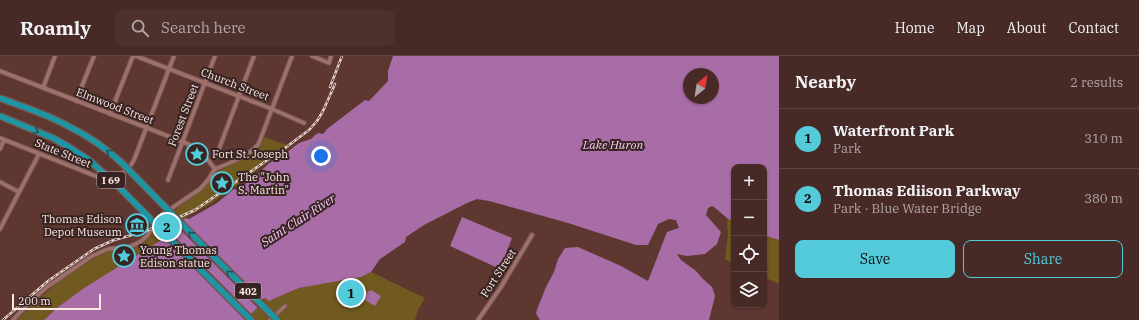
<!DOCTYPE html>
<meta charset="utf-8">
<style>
:root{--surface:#472925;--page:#4e312d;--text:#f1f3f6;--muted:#b0a6a7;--line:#5f4542;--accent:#53cbdb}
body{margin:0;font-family:"IBM Plex Serif",serif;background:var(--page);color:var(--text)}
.controls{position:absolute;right:12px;bottom:12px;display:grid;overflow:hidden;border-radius:8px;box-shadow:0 1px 3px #0004}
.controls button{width:36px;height:36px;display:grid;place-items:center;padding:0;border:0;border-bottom:1px solid var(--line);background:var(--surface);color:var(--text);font:20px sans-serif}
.compass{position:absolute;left:683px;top:12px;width:36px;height:36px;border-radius:50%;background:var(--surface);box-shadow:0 1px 3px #0004;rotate:30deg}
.scale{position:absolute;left:12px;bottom:10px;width:89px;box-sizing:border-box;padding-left:4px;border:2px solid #fce7e4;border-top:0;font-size:11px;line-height:14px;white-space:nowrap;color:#fce7e4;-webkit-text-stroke:3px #372422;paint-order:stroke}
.you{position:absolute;left:321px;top:100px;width:14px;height:14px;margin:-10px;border:3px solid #fff;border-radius:50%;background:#1a73e8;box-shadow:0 0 0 6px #1a73e833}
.badge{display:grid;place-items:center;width:26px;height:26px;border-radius:50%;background:var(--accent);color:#111;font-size:13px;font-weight:700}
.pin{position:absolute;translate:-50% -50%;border:2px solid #fff;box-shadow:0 1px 4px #0006}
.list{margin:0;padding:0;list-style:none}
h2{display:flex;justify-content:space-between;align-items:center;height:52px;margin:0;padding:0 16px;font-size:17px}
h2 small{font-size:13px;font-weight:400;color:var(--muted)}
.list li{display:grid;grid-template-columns:26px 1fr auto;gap:12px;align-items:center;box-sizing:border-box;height:60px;padding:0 16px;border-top:1px solid var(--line)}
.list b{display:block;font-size:15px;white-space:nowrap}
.list p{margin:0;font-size:13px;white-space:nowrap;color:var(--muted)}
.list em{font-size:13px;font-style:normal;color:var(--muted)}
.actions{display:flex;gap:8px;padding:12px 16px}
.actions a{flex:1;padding:9px 0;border:1px solid var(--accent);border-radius:8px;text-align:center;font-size:14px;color:var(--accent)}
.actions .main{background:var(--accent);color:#111}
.icon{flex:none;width:22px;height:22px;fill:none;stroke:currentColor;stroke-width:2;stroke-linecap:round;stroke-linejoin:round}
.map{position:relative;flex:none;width:779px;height:264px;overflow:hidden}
header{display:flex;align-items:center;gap:24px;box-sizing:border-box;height:56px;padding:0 20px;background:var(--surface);border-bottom:1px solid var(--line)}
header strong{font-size:19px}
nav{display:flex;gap:22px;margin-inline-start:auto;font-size:14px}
.search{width:280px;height:36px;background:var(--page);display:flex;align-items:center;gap:10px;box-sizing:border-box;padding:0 14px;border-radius:8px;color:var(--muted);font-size:15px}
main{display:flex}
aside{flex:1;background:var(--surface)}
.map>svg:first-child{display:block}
</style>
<header>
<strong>Roamly</strong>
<div class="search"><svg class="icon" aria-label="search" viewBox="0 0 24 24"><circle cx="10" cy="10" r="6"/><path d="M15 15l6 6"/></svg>Search here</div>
<nav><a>Home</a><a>Map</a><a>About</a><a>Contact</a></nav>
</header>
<main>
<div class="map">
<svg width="779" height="264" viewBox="0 0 779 264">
<rect width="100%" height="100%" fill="#5f3731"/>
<path fill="#705a1f" d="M264,81L292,91L163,183L84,232L58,251L44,264H17L32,249L49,234L62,223L93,203L103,198L111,195L132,192L140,189L149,182L160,165L203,133L217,116L258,95Z
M727,162L734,166V207L725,203L728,179Z
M764,179L779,184V228L764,221Z
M371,216L425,242L418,254L415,264H245L258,251L255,249L266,242L272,244L299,232L361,221Z"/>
<path fill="#a86ca6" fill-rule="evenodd" d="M393,0H779V184L764,179V111H734V166L727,162L714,151L712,150L708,152L706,159L721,176L717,188L705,198L687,200L677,198L681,204L696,215L703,223L712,231L715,240L709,264H540L538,261L536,257L538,251L546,231L554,216L558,203L565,192L578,191L621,210L648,225L667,176L679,172L676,164L669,163L658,168L648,189H636L568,167L489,145L477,143L467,147L424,169L406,181L405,186L380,203L371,216L361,221L299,232L269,245L265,242L256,248L258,251L245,264H44L58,251L84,232L163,183L186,162H188L224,140L260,113L316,76L322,78L325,76L327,73L365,44L369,45L388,25V15ZM689,18H713V42H689Z
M462,161L512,182L500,213L450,190Z
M371,234L381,240L375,250L363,243L367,236Z"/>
<path fill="#5f3731" d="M312,75L319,77L315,79L311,83L298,87L282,101L269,107L254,122L236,134L234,133L217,147L189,163L186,162V161L212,147L222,139L221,138H224L232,132L233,130L234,131L247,122L268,105L281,98L298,84Z
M182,163L264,245L259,249L260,251L259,253L176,169Z
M169,175L252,259L248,264H245L163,181Z"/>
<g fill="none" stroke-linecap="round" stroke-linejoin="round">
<g stroke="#775652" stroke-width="5.5">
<path id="minor" d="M136,0L272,53L304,67
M312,0L329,7L331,0
M0,15L186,87C201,95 205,100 215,113
M43,32L55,0
M76,45L94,0
M110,58L133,0
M0,82L98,121C114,125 126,118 134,104L174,0
M0,93L4,84
M216,101L254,0
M215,113C228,108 252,99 259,87L292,0
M168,124L215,0
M0,126L19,136
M0,173L39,98
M13,264L30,246L47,231L92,200L108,193L129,191L140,186L147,180L157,165L163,158L200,133L208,124L215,113
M270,264L285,250
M478,264L501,231L532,179"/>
</g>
<g stroke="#775652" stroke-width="8">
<path id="highway" d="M202,215L251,264"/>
</g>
<use href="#minor" stroke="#9e706a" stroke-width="3.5"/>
<use href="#highway" stroke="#1c96a5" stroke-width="5.5"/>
<g stroke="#e5cdca" stroke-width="2.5">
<path id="rail" d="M330,31L342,0
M3,264L48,225L94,193L114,184L146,175L166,167L195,154L285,92L309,74L317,65L323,55L335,28"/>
</g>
<use href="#rail" stroke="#372422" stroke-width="1" stroke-dasharray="3" stroke-linecap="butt"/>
<g stroke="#775652" stroke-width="8" stroke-linecap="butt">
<path id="highway-bridge" d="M0,42C23,51 47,58 68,70C89,80 107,93 123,108L219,206L277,264
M0,60L53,82L69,91L89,104L119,131L202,215"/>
</g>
<use href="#highway-bridge" stroke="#1c96a5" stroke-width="5.5"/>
</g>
<defs><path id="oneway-chevron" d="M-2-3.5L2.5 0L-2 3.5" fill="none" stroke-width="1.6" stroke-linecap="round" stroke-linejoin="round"/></defs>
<g stroke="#2e4c50">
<use href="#oneway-chevron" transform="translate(36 75) rotate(23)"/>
<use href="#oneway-chevron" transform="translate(109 96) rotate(-142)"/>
<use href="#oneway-chevron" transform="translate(191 178) rotate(-135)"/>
<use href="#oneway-chevron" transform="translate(229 217) rotate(-135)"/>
</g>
<defs>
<g id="sight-ring" transform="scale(1.15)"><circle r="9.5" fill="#372422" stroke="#53cbdb" stroke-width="1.5"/><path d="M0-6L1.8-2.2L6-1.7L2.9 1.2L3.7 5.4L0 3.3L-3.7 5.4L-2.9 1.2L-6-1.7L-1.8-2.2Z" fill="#53cbdb"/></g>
<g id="museum-ring" transform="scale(1.15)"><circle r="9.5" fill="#372422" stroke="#53cbdb" stroke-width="1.5"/><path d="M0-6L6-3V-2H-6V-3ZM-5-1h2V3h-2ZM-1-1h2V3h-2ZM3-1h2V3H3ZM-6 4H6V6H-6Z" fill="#53cbdb"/></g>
</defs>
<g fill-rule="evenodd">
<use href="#sight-ring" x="197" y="98"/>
<use href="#sight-ring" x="222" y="127"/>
<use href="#museum-ring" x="137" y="169"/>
<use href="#sight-ring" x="124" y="200"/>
</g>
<g text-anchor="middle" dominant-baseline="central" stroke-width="4" stroke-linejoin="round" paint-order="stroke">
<g fill="#372422" stroke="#c1acaa" stroke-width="1">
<rect x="97" y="116" width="28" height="16" rx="3"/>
<rect x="235" y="227" width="26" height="16" rx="3"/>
</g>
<g font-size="10" font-weight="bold" fill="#fce7e4">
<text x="111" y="124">I 69</text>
<text x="248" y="235">402</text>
</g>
<g font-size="11" fill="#fce7e4" stroke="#372422">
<text transform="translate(235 28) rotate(21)">Church Street</text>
<text transform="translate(115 50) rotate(21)">Elmwood Street</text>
<text transform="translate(183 59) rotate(-69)">Forest Street</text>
<text transform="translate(63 97) rotate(22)">State Street</text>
<text transform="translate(498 217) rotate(-57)">Fort Street</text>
</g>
<g font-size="11" fill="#fce7e4" stroke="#372422" text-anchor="start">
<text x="212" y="98">Fort St. Joseph</text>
<text x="238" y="121">The "John<tspan x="238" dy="13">S. Martin"</tspan></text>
<text x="122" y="163" text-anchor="end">Thomas Edison<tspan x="122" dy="13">Depot Museum</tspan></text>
<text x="140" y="194">Young Thomas<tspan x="140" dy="13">Edison statue</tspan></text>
</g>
<g font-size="12" font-style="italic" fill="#f8c6f5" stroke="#372422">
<text x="613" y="88">Lake Huron</text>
<text transform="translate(298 164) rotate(-33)">Saint Clair River</text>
</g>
</g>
</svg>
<div class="controls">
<button>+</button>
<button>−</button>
<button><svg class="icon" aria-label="locate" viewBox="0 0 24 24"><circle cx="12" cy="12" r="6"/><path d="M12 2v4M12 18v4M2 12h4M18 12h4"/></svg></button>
<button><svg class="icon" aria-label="layers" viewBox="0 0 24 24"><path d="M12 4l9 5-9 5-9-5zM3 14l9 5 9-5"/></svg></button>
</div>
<svg class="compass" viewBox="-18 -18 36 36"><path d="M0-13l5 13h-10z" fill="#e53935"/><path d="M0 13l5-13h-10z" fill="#b0a6a7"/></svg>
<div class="scale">200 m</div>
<div class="you"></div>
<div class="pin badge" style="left:351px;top:237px">1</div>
<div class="pin badge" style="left:167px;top:171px">2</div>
</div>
<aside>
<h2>Nearby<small>2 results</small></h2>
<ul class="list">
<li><span class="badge">1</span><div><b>Waterfront Park</b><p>Park</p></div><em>310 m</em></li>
<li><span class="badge">2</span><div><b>Thomas Ediison Parkway</b><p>Park · Blue Water Bridge</p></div><em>380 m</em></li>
</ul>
<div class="actions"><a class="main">Save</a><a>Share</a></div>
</aside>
</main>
